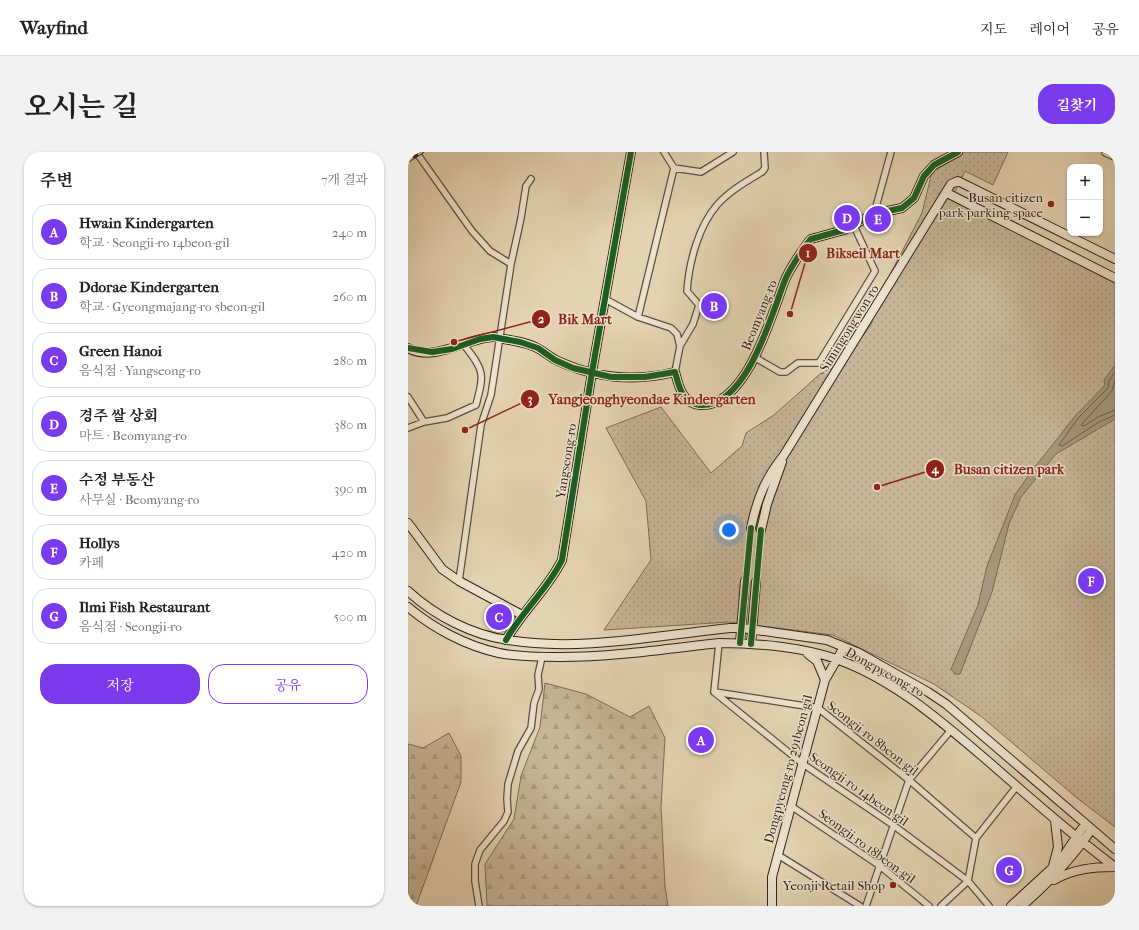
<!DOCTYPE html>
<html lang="ko">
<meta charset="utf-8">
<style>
:root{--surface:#fff;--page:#f2f2f2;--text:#202124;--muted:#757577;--line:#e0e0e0;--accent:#7c3aed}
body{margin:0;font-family:"IM FELL French Canon","Noto Serif KR",serif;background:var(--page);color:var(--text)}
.controls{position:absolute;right:12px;top:12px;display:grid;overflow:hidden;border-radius:8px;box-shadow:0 1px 3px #0004}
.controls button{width:36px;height:36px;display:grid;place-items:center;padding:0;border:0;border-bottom:1px solid var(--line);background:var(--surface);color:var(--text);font:20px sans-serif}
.you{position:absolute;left:321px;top:378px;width:14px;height:14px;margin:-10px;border:3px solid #fff;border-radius:50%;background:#1a73e8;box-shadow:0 0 0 6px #1a73e833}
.badge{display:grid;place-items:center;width:26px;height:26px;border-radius:50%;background:var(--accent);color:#fff;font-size:13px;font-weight:700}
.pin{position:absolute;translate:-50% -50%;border:2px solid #fff;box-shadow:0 1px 4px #0006}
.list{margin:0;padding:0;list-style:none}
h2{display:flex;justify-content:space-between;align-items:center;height:52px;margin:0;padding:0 16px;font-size:17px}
h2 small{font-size:13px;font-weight:400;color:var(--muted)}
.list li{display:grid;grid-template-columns:26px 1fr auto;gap:12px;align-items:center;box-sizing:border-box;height:56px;margin:0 8px 8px;padding:0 8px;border:1px solid var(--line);border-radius:16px}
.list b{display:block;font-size:15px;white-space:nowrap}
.list p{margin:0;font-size:13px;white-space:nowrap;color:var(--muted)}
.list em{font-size:13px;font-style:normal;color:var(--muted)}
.actions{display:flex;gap:8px;padding:12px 16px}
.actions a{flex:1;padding:9px 0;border:1px solid var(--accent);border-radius:16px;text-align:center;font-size:14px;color:var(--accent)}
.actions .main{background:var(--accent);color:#fff}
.map{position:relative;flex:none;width:707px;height:754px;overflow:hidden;border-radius:16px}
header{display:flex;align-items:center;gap:24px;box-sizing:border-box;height:56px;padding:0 20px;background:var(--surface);border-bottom:1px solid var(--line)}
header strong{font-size:19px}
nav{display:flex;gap:22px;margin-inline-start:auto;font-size:14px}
.intro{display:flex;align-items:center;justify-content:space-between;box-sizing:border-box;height:96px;padding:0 24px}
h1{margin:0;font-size:28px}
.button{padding:10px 18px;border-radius:16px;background:var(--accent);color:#fff;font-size:14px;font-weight:700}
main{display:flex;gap:24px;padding:0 24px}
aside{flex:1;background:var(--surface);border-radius:16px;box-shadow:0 1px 3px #0004}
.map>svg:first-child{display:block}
</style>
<header>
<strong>Wayfind</strong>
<nav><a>지도</a><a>레이어</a><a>공유</a></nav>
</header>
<div class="intro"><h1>오시는 길</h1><a class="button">길찾기</a></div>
<main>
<aside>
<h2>주변<small>7개 결과</small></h2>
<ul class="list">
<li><span class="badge">A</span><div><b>Hwain Kindergarten</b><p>학교 · Seongji-ro 14beon-gil</p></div><em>240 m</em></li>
<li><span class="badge">B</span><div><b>Ddorae Kindergarten</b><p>학교 · Gyeongmajang-ro 5beon-gil</p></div><em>260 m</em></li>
<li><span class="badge">C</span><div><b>Green Hanoi</b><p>음식점 · Yangseong-ro</p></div><em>280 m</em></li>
<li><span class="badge">D</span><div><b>경주 쌀 상회</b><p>마트 · Beomyang-ro</p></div><em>380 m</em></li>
<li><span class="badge">E</span><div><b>수정 부동산</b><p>사무실 · Beomyang-ro</p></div><em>390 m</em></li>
<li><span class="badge">F</span><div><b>Hollys</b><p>카페</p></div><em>420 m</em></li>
<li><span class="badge">G</span><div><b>Ilmi Fish Restaurant</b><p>음식점 · Seongji-ro</p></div><em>500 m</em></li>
</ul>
<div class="actions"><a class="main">저장</a><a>공유</a></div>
</aside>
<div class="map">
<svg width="707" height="754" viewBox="0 0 707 754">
<defs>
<pattern id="forest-firs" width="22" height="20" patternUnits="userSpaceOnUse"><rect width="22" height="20" fill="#c6b598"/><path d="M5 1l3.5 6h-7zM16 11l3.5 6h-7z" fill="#ab9b82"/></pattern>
<pattern id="park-dots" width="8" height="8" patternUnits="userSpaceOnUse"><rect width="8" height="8" fill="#c6b598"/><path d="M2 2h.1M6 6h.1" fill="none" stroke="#ab9b82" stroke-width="1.8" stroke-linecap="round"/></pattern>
</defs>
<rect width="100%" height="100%" fill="#e4d3b1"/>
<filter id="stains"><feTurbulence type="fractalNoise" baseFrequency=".005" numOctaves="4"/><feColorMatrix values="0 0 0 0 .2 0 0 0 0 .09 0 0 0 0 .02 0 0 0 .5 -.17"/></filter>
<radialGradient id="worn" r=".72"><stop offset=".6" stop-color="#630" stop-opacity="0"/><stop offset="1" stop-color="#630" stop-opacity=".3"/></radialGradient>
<path fill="url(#forest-firs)" stroke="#7c6c5a" d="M137,531L178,542L222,565L241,554L257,586L253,655L257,734L260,754H79L77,712L106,667L113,624L132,575Z
M41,581L53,604V630L8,754H0V592L15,596Z"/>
<path fill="url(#park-dots)" stroke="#7c6c5a" d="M557,0H600L585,33L557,19L543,48L707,130V675L669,646L574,565L526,532L425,483L321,470L196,478L243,408L238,349L198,276L253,255L303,321L334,294L338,281L366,263L412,222L435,212L464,171V157L514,61L524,20Z"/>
<path fill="#a7977e" stroke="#786856" d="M707,213V267L648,302L613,345L601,372L584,440L552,522H547L543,517L570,453L579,414L607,343L623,320L668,263L697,233L696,228Z"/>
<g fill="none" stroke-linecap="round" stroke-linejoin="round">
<path stroke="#6c5c4c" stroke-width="1" d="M707,220L701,229L700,236L671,265L651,293L654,294L691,270L707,263
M707,228L704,239L673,273L676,274L690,265L707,258"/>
<path stroke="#c0b093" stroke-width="8" stroke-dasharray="8 4" stroke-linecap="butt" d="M337,429L343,376
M348,430L353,378"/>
<g stroke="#5e4e40" stroke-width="8">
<path id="street" d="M8,0L64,79L82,99L103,112L83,243L73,273L51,429
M266,16L293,20L325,0
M466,62L483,0
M103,112L113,66L118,34L123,27
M197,147L230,165L263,176L269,182L272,194L267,220
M230,165L266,16L256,0
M272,194L285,172L291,153L279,139C281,111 290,75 309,53C321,39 339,29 354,20L357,16L356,0
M346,205L372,220H378L390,211H411L467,119L446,74
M0,245L16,270
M0,276L16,270L39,266L68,253C76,222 77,219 56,193
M306,540L395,612L485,673L560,729L581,754
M306,540L311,491
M307,540L410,556L501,628L568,686
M383,654L472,714L521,754
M370,703L452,754
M71,754L67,729V712L72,698L96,669L100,660L99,647L100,632L110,599L123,576L126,551L131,537L130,523L134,505
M458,754L501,628L543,578
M533,754L560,729L568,686L609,634"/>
</g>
<g stroke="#31221b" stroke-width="10">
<path id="secondary" d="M698,0L707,4
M539,41L707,126
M96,187C108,189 121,191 131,197C138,201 143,206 150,209C187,226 227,230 267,220C271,235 274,251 292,253C339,256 364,161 377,128C381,118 396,95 403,87L436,78L466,62L494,56L506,46L516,24L526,13L550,0
M0,196C26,211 61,185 86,185
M0,371L34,417L51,429L114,463
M343,376C349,347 357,327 376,303L543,32L550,29L707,107
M353,378L359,352L374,310
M0,439C27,464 64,483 100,488C171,500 251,483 322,476H334L419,488L451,501L520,540L538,552L707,697
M0,455C25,476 58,494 91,501C110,505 132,505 152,505C205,505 258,497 311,491C348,491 397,495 431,508C488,529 535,571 581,610C622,646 663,682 707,715
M98,488C114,459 140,437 154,408L184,220L223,0
M332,491L337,429
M343,492L348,430
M400,502L409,509L417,528
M645,714L650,695L647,668
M646,728C665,717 685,715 707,715
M364,754V725L417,528L436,495
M603,754L652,709L677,672
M614,754C640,731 664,707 683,678"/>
</g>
<use href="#street" stroke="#ede2cc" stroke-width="5.5"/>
<use href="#secondary" stroke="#ede2cc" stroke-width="8"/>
<g stroke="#31221b" stroke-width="3.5">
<path id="rail" d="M0,9L14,0"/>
</g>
<use href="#rail" stroke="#ede2cc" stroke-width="2" stroke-dasharray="6" stroke-linecap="butt"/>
<g stroke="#ede2cc" stroke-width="8">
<path id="cycleway" d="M0,196L24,200L44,197L72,187L85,185L112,190L130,196L147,208L165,216L203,225H237L267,220C271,235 274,251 292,253C339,256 364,161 377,128C381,118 396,95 403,87L436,78L466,62L494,56L506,46L516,24L526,13L550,0
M98,488C114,459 140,437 154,408L184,220L223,0
M332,491L343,376
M343,492L353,378"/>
</g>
<use href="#cycleway" stroke="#1b5e20" stroke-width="6"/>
</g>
<g fill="#8f2418" stroke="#ede2cc" stroke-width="1.5">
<circle cx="643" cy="52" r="4"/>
<circle cx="485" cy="733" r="4"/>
</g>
<g text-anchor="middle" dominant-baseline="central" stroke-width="3" stroke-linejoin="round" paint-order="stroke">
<g font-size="13" fill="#31221b" stroke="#ede2cc" text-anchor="end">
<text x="635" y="45">Busan citizen<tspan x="635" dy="15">park parking space</tspan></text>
<text x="477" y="733">Yeonji Retail Shop</text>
</g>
<g font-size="13" fill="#31221b" stroke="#ede2cc">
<text transform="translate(351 163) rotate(-68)">Beomyang-ro</text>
<text transform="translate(441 176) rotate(-58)">Simingongwon-ro</text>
<text transform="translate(158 309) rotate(-81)">Yangseong-ro</text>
<text transform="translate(477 520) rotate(29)">Dongpyeong-ro</text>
<text transform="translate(465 586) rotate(38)">Seongji-ro 8beon-gil</text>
<text transform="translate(380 617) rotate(-75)">Dongpyeong-ro 291beon-gil</text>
<text transform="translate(451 637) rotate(35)">Seongji-ro 14beon-gil</text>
<text transform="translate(459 694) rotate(36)">Seongji-ro 18beon-gil</text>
</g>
</g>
<path fill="none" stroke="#8f2418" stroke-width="1.5" d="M382 162L400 101M46 190L133 167M57 278L122 247M469 335L527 317"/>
<g fill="#8f2418" stroke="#ede2cc" stroke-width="1.5">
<circle cx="382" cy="162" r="4"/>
<circle cx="46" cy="190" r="4"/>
<circle cx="57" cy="278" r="4"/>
<circle cx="469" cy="335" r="4"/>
<circle cx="400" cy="101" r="10"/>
<circle cx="133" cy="167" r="10"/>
<circle cx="122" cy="247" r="10"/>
<circle cx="527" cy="317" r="10"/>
</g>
<g font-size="12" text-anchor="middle" font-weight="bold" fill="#fff">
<text x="400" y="105">1</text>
<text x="133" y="171">2</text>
<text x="122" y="251">3</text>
<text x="527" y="321">4</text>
</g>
<g font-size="14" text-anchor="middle" font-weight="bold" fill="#8f2418" stroke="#ede2cc" stroke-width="3" stroke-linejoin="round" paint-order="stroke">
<text x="455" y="106">Bikseil Mart</text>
<text x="177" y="172">Bik Mart</text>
<text x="244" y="252">Yangjeonghyeondae Kindergarten</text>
<text x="601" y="322">Busan citizen park</text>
</g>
<rect width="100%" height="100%" filter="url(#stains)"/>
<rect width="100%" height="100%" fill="url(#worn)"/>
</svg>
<div class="controls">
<button>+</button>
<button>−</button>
</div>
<div class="you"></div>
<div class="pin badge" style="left:293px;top:588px">A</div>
<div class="pin badge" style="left:306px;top:154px">B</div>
<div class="pin badge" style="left:91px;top:465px">C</div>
<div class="pin badge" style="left:439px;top:66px">D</div>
<div class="pin badge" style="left:470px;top:67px">E</div>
<div class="pin badge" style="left:683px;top:429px">F</div>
<div class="pin badge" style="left:601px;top:718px">G</div>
</div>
</main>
